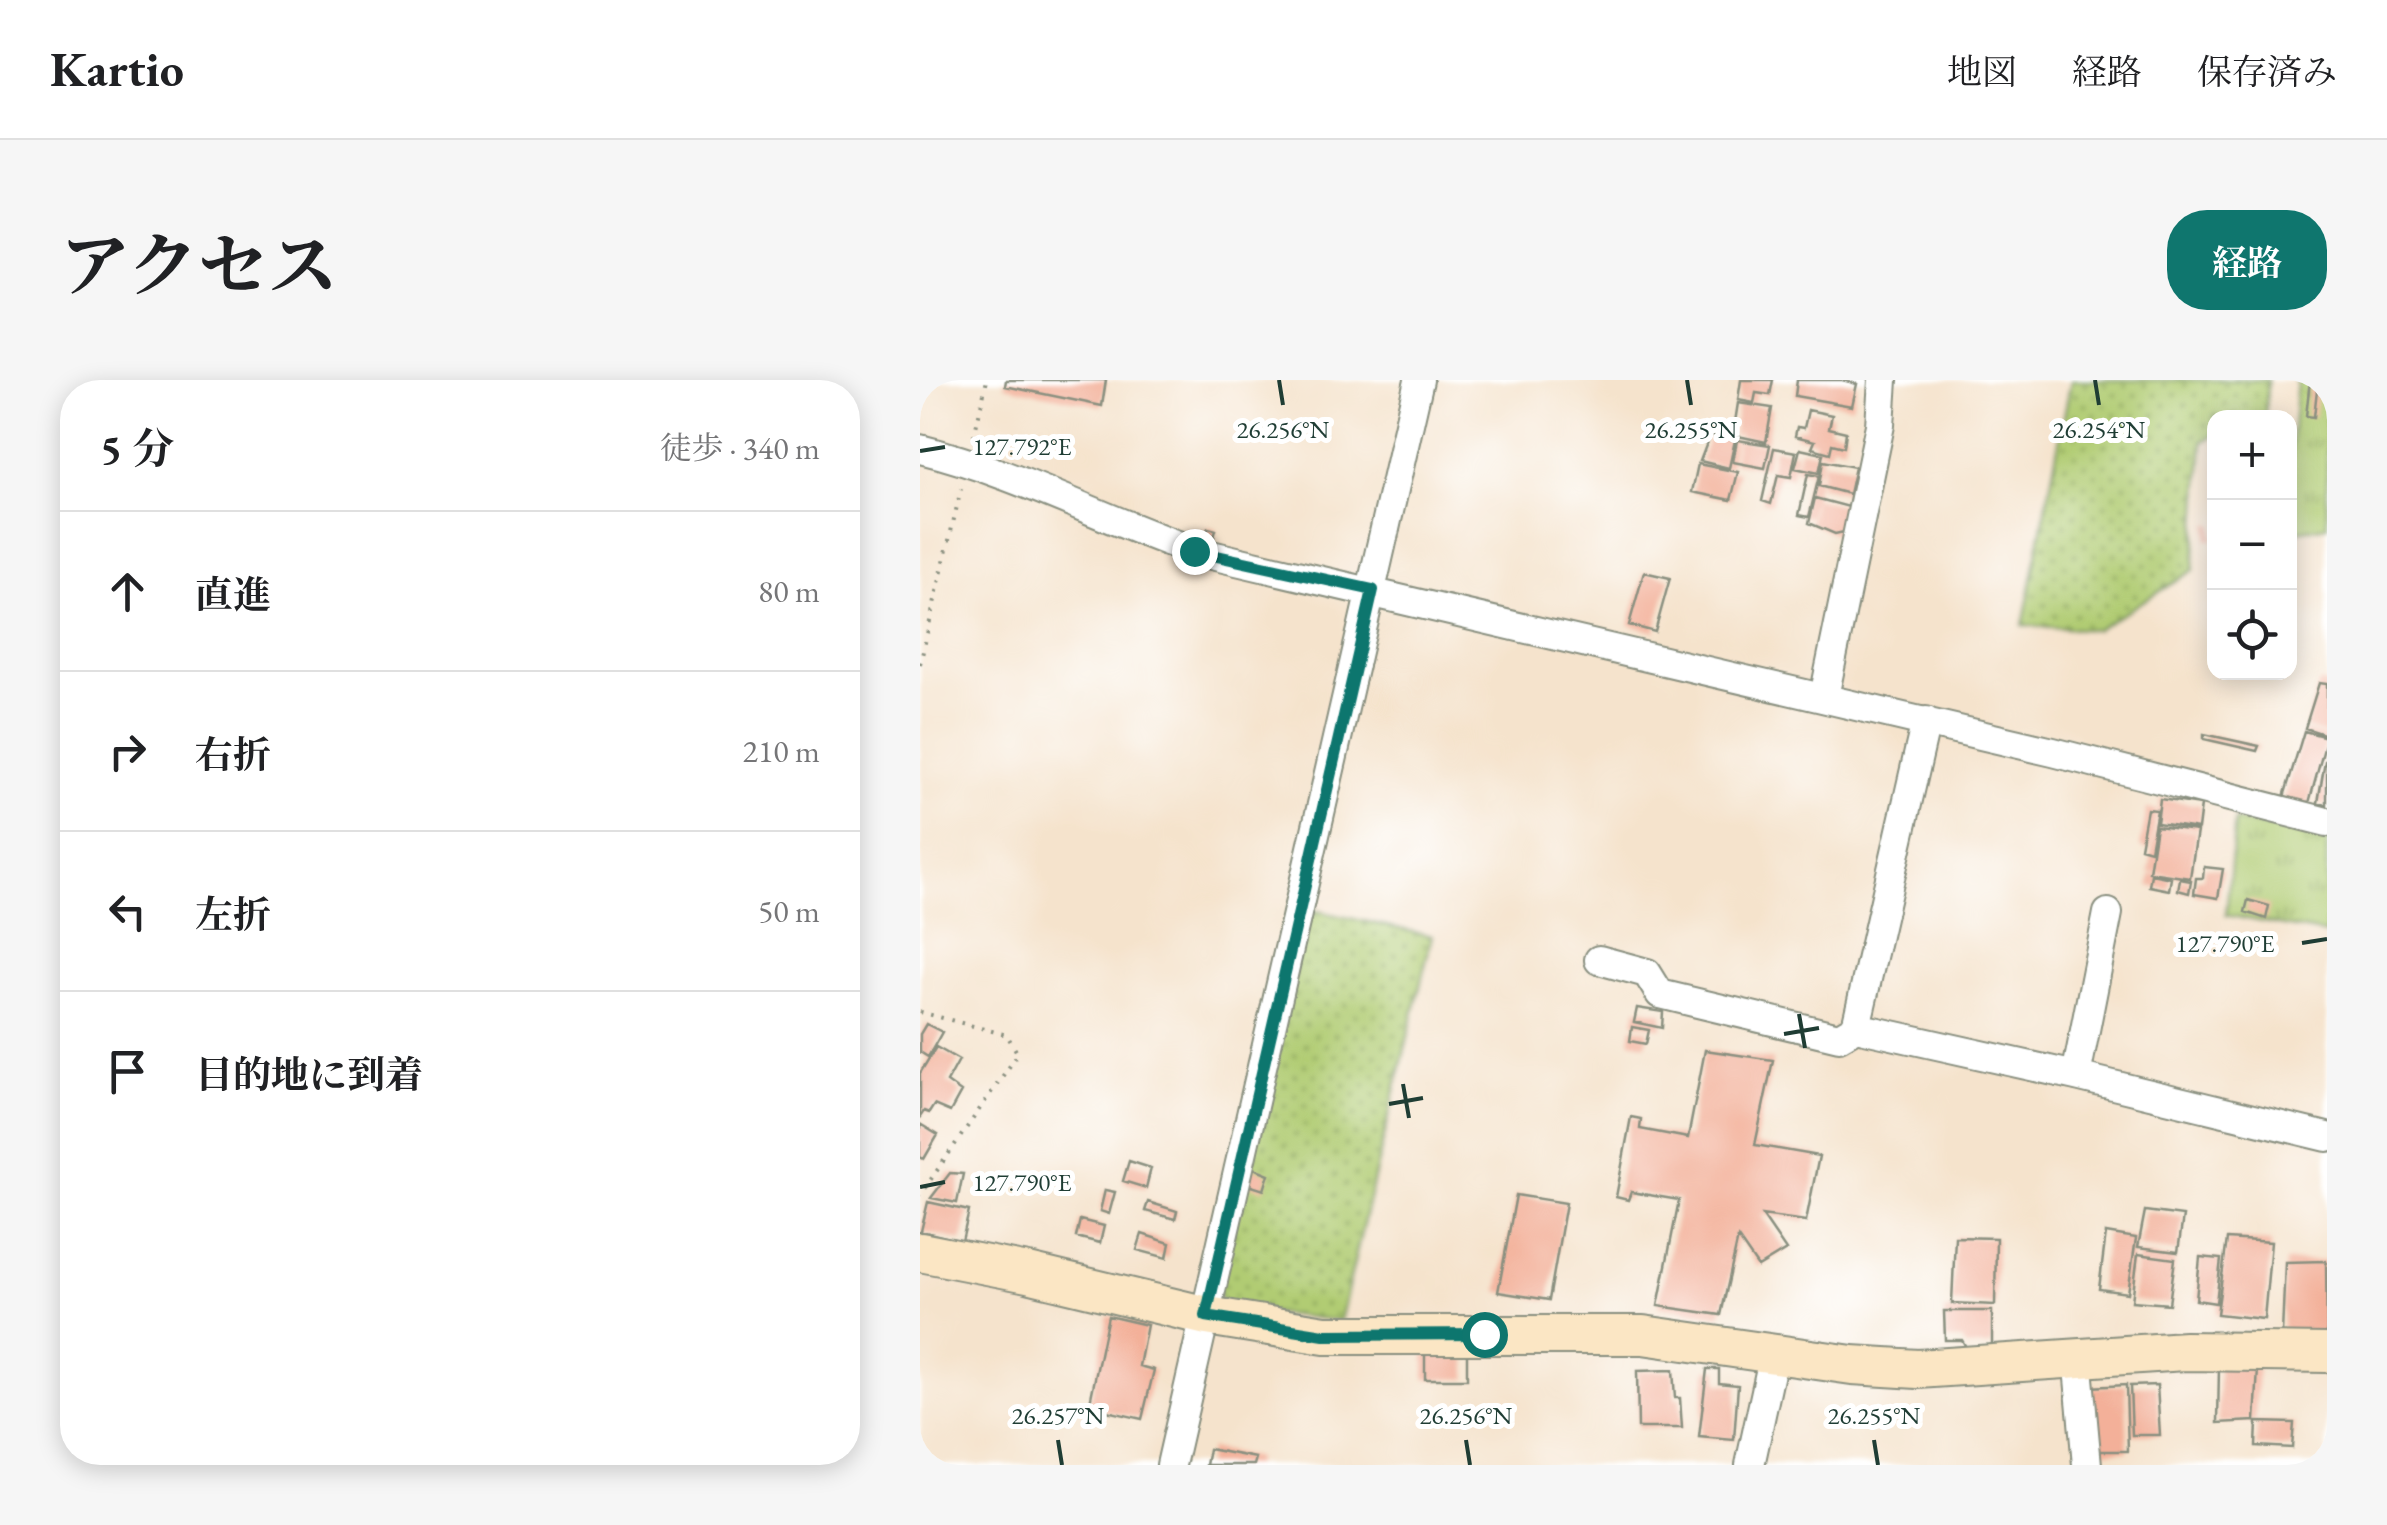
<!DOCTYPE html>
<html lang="ja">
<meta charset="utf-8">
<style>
:root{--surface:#fff;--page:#f6f6f6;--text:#202124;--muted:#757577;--line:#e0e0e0;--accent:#0f766e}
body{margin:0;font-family:"EB Garamond","Noto Serif JP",serif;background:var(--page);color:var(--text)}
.controls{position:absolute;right:30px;top:30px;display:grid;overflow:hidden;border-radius:20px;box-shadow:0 5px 25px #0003}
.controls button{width:90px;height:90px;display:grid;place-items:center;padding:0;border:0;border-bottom:2px solid var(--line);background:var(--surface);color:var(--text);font:50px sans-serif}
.stop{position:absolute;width:30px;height:30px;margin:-22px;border:8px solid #0f766e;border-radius:50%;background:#fff}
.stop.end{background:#0f766e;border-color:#fff;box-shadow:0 2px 10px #0008}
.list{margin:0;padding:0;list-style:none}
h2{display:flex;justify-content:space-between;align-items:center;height:130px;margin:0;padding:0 40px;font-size:42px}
h2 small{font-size:32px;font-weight:400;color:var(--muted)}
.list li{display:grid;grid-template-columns:65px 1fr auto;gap:30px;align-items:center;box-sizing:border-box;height:160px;padding:0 40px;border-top:2px solid var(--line)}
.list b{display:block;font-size:38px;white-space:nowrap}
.list em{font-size:32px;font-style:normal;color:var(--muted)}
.icon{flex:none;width:55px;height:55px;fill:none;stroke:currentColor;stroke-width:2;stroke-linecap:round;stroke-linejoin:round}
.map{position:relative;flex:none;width:1407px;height:1085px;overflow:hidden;border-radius:40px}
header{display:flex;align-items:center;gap:60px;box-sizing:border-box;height:140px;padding:0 50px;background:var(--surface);border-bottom:2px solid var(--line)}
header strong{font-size:48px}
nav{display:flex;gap:55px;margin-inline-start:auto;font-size:35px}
.intro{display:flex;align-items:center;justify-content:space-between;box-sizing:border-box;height:240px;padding:0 60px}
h1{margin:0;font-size:70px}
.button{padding:25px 45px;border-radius:40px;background:var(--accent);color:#fff;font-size:35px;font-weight:700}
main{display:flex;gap:60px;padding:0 60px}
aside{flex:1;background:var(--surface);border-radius:40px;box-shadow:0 5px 25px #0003}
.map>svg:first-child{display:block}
</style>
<header>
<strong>Kartio</strong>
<nav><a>地図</a><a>経路</a><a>保存済み</a></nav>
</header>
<div class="intro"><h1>アクセス</h1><a class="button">経路</a></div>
<main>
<aside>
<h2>5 分<small>徒歩 · 340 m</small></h2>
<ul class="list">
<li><svg class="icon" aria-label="ahead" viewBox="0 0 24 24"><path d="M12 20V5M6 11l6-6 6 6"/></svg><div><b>直進</b></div><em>80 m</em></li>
<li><svg class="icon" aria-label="right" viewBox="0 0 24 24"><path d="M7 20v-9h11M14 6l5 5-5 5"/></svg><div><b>右折</b></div><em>210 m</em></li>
<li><svg class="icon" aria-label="left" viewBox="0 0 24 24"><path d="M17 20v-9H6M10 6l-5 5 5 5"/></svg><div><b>左折</b></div><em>50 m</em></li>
<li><svg class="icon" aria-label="arrive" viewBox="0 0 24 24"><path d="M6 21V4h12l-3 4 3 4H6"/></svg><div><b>目的地に到着</b></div></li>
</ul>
</aside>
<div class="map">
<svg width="1407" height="1085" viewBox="0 0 1407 1085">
<defs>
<pattern id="grass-dots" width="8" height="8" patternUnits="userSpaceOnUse" patternTransform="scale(2.5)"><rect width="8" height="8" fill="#b1cc73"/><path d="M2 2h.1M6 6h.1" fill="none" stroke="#8fa75f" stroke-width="1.8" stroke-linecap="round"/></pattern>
<pattern id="park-tufts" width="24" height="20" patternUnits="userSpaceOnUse" patternTransform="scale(2.5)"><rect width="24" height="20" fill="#b1cc73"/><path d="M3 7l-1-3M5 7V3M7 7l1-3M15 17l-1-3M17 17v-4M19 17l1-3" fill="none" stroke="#8fa75f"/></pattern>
</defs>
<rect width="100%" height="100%" fill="#fff"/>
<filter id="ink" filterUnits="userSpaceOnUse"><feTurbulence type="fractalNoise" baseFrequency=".01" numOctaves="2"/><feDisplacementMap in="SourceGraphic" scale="20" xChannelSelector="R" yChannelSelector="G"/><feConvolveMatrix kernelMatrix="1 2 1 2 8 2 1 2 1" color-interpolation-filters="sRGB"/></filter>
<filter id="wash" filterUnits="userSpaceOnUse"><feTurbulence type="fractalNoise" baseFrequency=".0048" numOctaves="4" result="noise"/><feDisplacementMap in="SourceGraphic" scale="40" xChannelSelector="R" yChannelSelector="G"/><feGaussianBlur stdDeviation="2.25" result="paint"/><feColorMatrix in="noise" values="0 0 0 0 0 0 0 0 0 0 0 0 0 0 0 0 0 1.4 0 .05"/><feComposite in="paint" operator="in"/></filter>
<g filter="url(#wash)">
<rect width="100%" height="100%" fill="#f5e3cc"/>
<path fill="url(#grass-dots)" stroke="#688454" stroke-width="2.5" d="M1151,0H1348L1345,33L1336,37L1294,38V56L1283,61L1274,190L1176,250L1103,245Z
M388,529L512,556L420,941L304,927L298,911Z"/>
<path fill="url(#park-tufts)" stroke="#688454" stroke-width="2.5" d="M1377,0H1407V146L1370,152V80Z
M1315,440L1407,457V554L1306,535Z"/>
<g id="blocks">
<path fill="#f3b099" d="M86,0H186L182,26L85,6Z
M821,0H853L850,15L836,13L834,23L818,20Z
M877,0H922L937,4L932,26L875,16Z
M1390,0H1398L1394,37L1386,36Z
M818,23L852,28L846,62L818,56V50L816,56L813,55Z
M888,30L912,35L909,48L926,52L924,67L912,64L910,73L892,68L895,61L875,56L877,47L884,48Z
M790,55L815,60L809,88L780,81Z
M817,60L850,65L845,88L813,82Z
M854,68L876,72L871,97L858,95L851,124L842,121Z
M880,69L903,74L899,93L875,88Z
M903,81L935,87L929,114L899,106Z
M778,84L818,92L811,120L772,112Z
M888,94L899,96L889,137L879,135Z
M895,118L933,128L924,152L915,154L889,143Z
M1288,144H1294V160H1287Z
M288,148L296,150L292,165L283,163Z
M724,192L750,198L735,252L709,245Z
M1399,303L1407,304V355L1385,348Z
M1384,351L1407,357L1386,434L1361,427Z
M1284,354L1339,366L1337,371L1284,359Z
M1405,381H1407V425L1398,423Z
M1240,419L1281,425L1278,449L1237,443Z
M1227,429L1237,430L1230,470L1220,467Z
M1236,446L1277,451L1270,498L1229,492Z
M1284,487L1303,489L1298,518L1274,514L1276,498H1283Z
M1231,494L1251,498L1249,510L1229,506Z
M1260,499L1271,501L1269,513L1258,510Z
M1328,520L1349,526L1346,539L1325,532Z
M717,628L743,632L742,648L714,642Z
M6,644L22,652L8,677L0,672V654Z
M712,647L729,650L726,664L710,661Z
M16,667L39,680L27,702L41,712L30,732L14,725L9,733L4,731L0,737V693Z
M785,670L853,680L835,765L899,776L886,841L842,835L866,870L838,887L818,858L801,935L738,926L759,820L711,812L708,820L696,817L711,737L721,739L720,749L768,758Z
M0,744L18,755L4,779L0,777Z
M209,781L231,788L226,808L203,801Z
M329,786L349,794L344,810L322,803Z
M30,793L43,794L37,823L11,818Z
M185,810L195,812L189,834L180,831Z
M596,815L646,823L629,920L578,912Z
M8,822L49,831L42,861L1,851Z
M228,822L257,831L255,839L225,831Z
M1225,831L1263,836L1258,872L1218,867Z
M160,840L184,846L180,863L156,857Z
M1186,853L1216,858L1208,913L1179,909Z
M222,854L250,863L247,878L217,870Z
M1035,857L1076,858L1075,925L1032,923Z
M1307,859L1351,862L1344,939L1297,934Z
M1218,874L1255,879L1249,924L1212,921Z
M1280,877L1301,879L1296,923L1276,920Z
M1406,881L1407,961L1394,955L1362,954L1365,882Z
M1024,931H1072V966L1046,967L1042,960H1025Z
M188,936L227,945L219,986L234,990L222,1039L169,1027Z
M505,973L547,974V999H505Z
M1299,986L1338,988L1335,1041L1298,1043Z
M787,989H799V1003L818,1005L814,1060L779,1057Z
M753,990L755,1018H760L762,1048H718L717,991Z
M1206,1005L1208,1071H1172L1170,1007Z
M1237,1005L1240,1055H1212L1210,1006Z
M1337,1042L1374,1043L1372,1068L1336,1066Z
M289,1069L336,1078L334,1085H286Z"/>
</g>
</g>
<g filter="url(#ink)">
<use href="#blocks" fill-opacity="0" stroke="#8a9080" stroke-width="2.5"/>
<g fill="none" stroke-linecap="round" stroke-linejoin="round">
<g stroke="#8a9080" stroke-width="32">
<path id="street" d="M0,69C95,92 182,139 274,171L1133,372L1407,442
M904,317L960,45L963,0
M1006,341L936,647L1156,696L1407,757
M679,580L727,593L740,614L919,657L936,647
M1156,696L1188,533
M1157,976L1167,1085
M251,1085L499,0
M830,1085L854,974"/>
</g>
<g stroke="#8a9080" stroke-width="42">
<path id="secondary" d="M0,872L108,893L287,936L405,955H723L932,985L998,989L1265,971L1407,973"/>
</g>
<path stroke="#8a9080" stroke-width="4" stroke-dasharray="2.5 8" stroke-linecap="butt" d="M54,56L67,0
M0,284L41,109
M0,632L87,655L98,674L0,815"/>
<use href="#street" stroke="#fff" stroke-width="28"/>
<use href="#secondary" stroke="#fbe6c4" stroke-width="38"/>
</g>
</g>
<g fill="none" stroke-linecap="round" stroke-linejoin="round" filter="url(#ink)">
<path stroke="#0f766e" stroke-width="12" d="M274,171L453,210L286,936L404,955L564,954"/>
</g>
<path fill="none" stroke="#1f3d34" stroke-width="4" d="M359,0L363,25M767,0L771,25M1175,0L1179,25M0,71L25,67M1382,563L1407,559M879,634L885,668M864,654L899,648M483,704L489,738M469,724L503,718M0,807L25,802M138,1060L142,1085M546,1060L550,1085M954,1060L958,1085"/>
<g font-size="25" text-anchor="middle" fill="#1f3d34" stroke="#fff" stroke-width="10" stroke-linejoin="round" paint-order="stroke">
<text x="363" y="58">26.256°N</text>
<text x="771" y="58">26.255°N</text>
<text x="1179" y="58">26.254°N</text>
<text x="102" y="75">127.792°E</text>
<text x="1305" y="572">127.790°E</text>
<text x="102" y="811">127.790°E</text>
<text x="138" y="1044">26.257°N</text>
<text x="546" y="1044">26.256°N</text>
<text x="954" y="1044">26.255°N</text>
</g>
</svg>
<div class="controls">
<button>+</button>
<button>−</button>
<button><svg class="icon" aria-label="locate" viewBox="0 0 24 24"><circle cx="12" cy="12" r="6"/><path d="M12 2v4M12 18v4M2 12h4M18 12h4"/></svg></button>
</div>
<div class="stop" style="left:564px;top:954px"></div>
<div class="stop end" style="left:274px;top:171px"></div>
</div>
</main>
